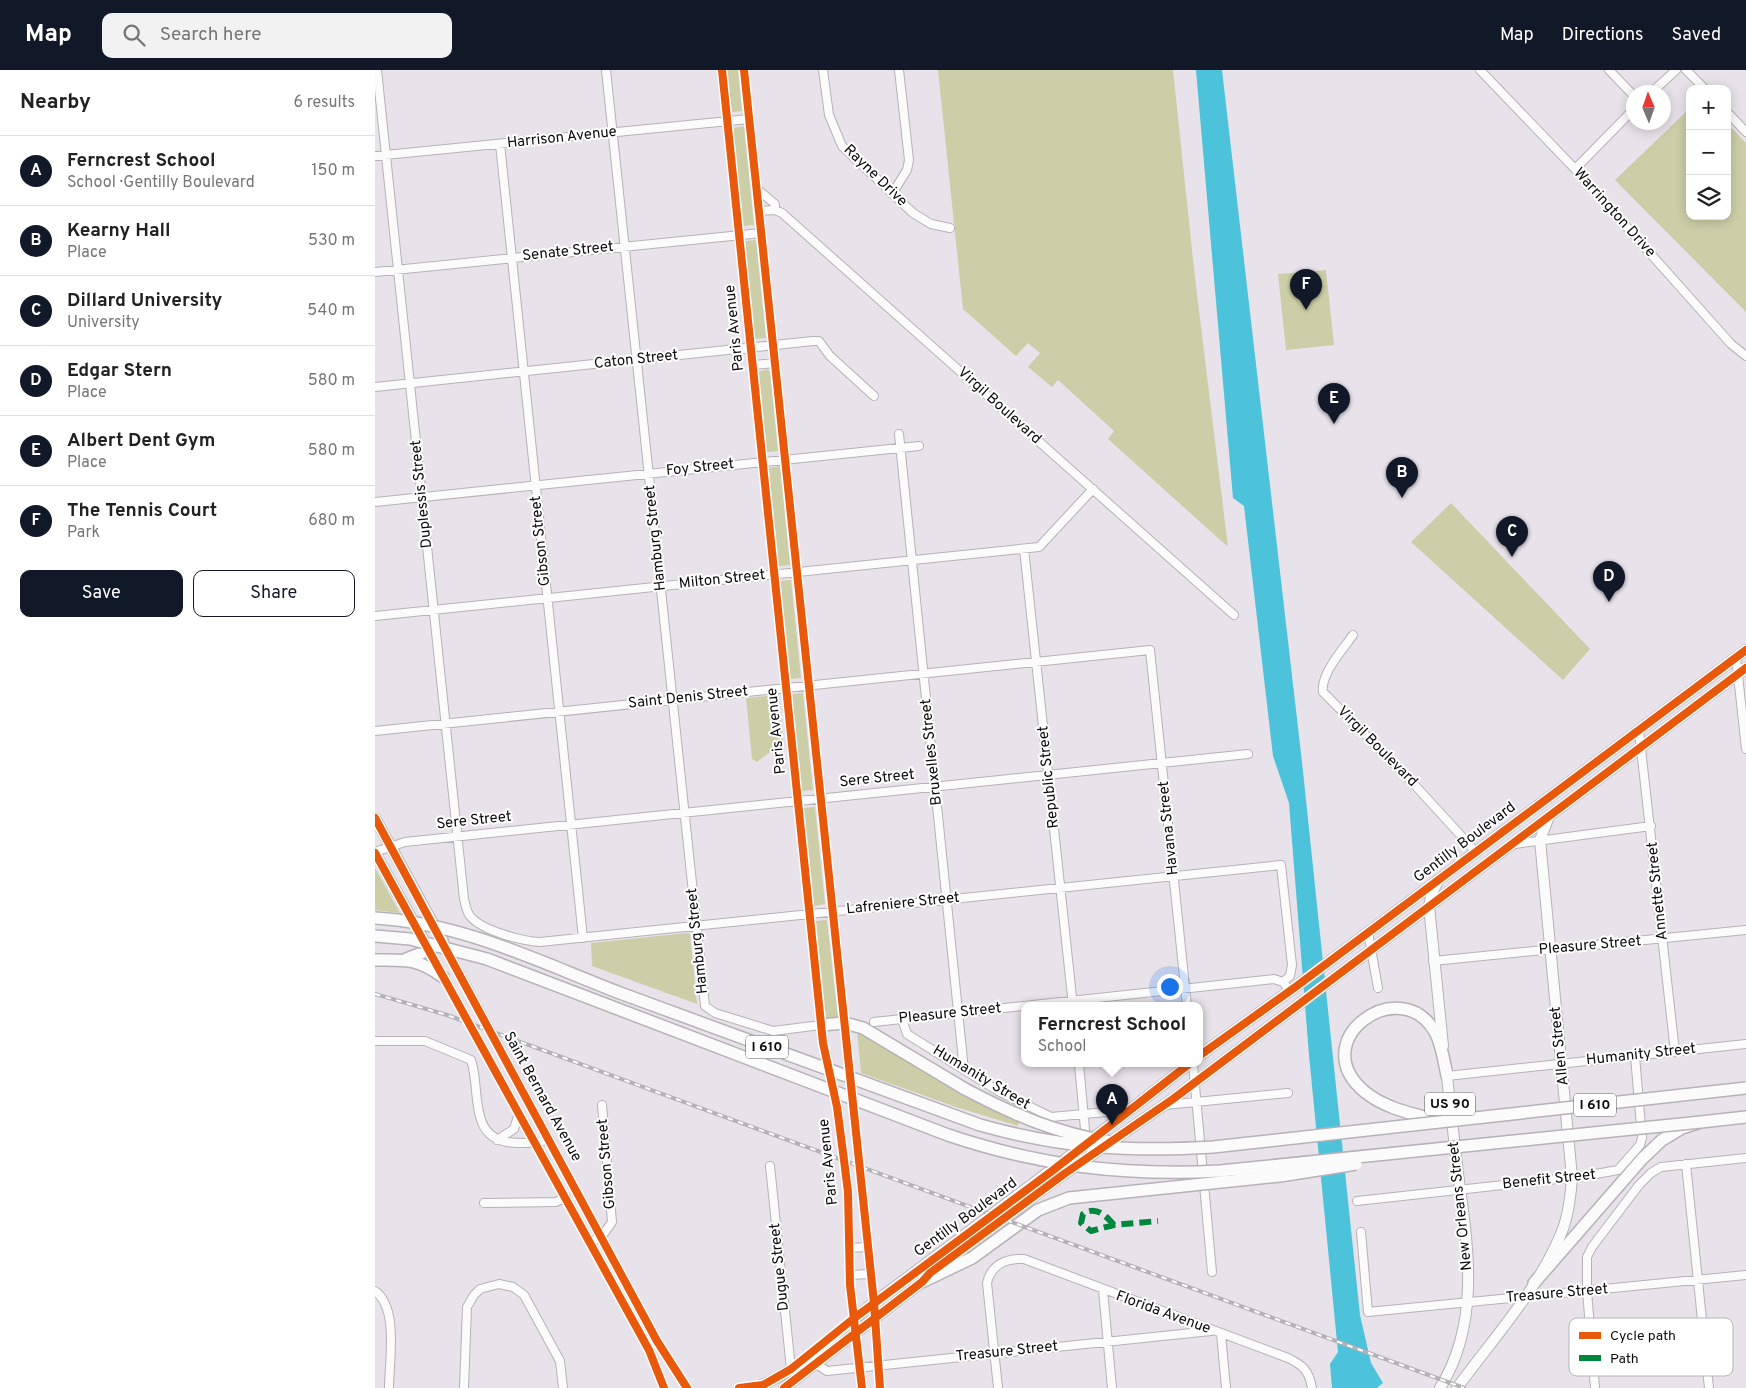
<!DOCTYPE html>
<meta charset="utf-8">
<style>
:root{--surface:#fff;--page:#f2f2f2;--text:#222;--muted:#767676;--line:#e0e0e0;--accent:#111827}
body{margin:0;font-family:Overpass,sans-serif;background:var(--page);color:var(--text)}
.controls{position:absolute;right:15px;top:15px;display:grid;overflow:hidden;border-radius:10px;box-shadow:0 2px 12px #0003}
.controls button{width:45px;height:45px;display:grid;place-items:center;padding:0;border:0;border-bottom:1px solid var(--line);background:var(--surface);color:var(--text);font:25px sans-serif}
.compass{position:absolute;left:1251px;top:15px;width:45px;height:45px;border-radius:50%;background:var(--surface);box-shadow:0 2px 12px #0003;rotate:358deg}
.you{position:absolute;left:794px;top:916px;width:18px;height:18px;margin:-12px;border:4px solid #fff;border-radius:50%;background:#1a73e8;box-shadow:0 0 0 8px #1a73e833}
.badge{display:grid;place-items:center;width:32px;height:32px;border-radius:50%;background:var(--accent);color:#fff;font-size:16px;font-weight:700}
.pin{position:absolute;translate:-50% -41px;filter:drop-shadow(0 1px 2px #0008)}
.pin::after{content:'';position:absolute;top:26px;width:18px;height:15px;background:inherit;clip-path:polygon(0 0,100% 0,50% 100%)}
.popup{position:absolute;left:646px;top:932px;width:182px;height:65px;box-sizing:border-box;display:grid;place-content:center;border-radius:10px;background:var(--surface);filter:drop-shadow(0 1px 4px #0005);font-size:16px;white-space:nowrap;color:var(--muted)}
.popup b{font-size:19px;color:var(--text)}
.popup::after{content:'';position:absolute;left:50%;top:100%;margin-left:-10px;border:10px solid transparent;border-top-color:var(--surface)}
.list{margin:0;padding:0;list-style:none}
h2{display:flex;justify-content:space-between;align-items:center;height:65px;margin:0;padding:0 20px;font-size:21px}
h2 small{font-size:16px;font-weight:400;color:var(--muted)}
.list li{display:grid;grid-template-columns:32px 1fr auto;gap:15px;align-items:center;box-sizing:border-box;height:70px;padding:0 20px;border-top:1px solid var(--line)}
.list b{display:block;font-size:19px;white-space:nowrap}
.list p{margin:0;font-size:16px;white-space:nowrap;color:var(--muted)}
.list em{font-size:16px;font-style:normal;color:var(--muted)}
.actions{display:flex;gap:10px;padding:15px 20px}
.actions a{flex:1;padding:11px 0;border:1px solid var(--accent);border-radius:10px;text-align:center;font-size:18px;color:var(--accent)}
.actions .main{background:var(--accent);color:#fff}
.icon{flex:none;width:28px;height:28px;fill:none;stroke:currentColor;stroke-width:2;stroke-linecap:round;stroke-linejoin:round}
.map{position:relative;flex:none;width:1371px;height:1318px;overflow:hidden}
header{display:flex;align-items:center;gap:30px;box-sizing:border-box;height:70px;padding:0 25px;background:var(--accent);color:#fff}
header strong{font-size:24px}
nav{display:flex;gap:28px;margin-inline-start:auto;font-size:18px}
.search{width:350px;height:45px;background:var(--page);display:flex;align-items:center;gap:12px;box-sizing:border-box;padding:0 18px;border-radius:10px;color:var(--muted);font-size:19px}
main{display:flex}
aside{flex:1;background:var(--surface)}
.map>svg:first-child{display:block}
</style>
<header>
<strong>Map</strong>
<div class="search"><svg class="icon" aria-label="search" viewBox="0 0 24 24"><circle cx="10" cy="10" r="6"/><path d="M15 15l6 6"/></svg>Search here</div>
<nav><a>Map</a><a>Directions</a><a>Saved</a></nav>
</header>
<main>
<aside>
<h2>Nearby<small>6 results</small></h2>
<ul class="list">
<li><span class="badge">A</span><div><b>Ferncrest School</b><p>School · Gentilly Boulevard</p></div><em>150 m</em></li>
<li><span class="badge">B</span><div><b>Kearny Hall</b><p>Place</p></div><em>530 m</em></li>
<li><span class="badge">C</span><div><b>Dillard University</b><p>University</p></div><em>540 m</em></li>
<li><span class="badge">D</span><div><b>Edgar Stern</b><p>Place</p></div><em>580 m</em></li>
<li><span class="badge">E</span><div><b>Albert Dent Gym</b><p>Place</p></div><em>580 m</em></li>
<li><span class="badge">F</span><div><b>The Tennis Court</b><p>Park</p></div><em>680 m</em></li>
</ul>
<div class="actions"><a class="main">Save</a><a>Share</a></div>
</aside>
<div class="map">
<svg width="1371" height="1318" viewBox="0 0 1371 1318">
<rect width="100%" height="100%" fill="#e8e2ea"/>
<path fill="#cccea7" d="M352,0H363L367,41L357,42Z
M563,0H798L820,208L853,477L733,369L739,361L683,310L677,317L653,297L665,283L653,273L641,286L588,239Z
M1315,38V146H1352V53L1371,73V242L1240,110Z
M369,56L379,155L368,156L358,58Z
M381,170L391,268L380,269L370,171Z
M951,200L959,275L911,280L903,204Z
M392,299L395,301L403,381L392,382L384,302Z
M405,396L415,495L404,496L394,398Z
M1076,433L1215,579L1188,610L1036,472Z
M416,510L426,608L416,609L405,511Z
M428,623L438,720L427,721L417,624Z
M404,625L408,672L382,692L377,689L371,628Z
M440,737L450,834L439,836L429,738Z
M0,798L25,843L0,840Z
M452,850L463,948L451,949L441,851Z
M312,863L315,864L322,934L217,896L216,873Z
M482,960L609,1034L644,1052L643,1056L581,1037L486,1003Z"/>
<path fill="#4dc2db" d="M821,0H847L927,692L985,1245L996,1293L1008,1313L1002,1318H957L955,1294L963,1282L934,985L914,733L898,686L869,436L858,428Z"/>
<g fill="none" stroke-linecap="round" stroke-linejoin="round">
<g stroke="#b6b2b7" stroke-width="10">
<path id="minor" d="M2,0L89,829C91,836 91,842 96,847C108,861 147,871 165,872L906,795L917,895L915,906L908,912
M231,0L330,936L340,943L398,961L446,955
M347,0L448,973L462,1037L469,1090L473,1122L475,1215L487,1318
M369,0L499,1233L505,1318
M448,0L454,45L467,76L538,143L556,154L575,158
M1105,0L1200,99L1356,274L1371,286
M1234,0L1258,25
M1311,0L1330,19
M1277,22L1301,0
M1352,42L1371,62
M125,74L208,868
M0,86L374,49
M1200,99L1258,40
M382,119L400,134V140
M517,124L532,100L534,90L524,0
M384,141L400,140L407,143L859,545
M0,202L386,163
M378,295L400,293
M0,317L438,271H444L455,286L499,326
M524,364L589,1000
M0,432L544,376
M649,479L698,936
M0,546L664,477L718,419
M978,565C968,579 945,605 948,622L1036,711L1100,781
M1361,587L1371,679
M0,661L775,580L812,936
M1264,661L1300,982
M1140,774L1276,756
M0,782L30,772L873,684
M993,862L1003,918
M70,876L282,1271L312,1318
M54,880L274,1280L289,1318
M1058,891L1371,860
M527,949L532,964L623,1021L676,1047L754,1040
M499,952L899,909L908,912L915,921
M0,971H50L96,990C106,1018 93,1065 132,1072C147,1074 160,1074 174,1069
M704,994L711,1070
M818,994L837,1202
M1072,1006L1371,974
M790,1035L913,1023
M122,1070L139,1059L144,1043
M1311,1094L1334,1318
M395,1096L416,1299
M982,1131L1210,1106L1243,1100L1265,1075L1267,1068L1260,986
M109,1133L181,1132L191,1127
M986,1162L993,1242L1371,1205
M215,1173L227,1166L237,1152L227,1035
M474,1178L492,1177
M475,1205L495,1204
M728,1220L737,1318
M0,1221C24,1238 14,1291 14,1318
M846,1264L851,1318
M437,1291L452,1301L836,1261
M89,1318L92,1237L99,1225L105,1219L124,1214L138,1217L149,1225L185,1291L188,1318
M364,1318L383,1316
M623,1318L612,1213C616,1195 631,1188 649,1189L913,1288C928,1295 934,1301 937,1318
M1220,1318L1212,1221V1187L1217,1177L1264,1115L1276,1103L1286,1097L1371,1088"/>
</g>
<g stroke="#b6b2b7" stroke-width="12">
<path id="major" d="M0,748L67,870
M0,783L53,878
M1062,813L1057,823L1054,836L1068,976
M824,986L919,918L1371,580
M379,1318C422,1304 469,1255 505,1228C609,1150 713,1074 814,994
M409,1318L547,1212L555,1203L689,1104L798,1029L1371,598
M1065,1318C1106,1252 1093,1176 1083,1104C1079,1069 1075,1033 1071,998
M1082,1318C1119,1267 1167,1216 1189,1156C1194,1140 1196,1124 1197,1107L1165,770L1173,749"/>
</g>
<g stroke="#b6b2b7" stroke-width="14">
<path id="highway" d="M31,889L54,880L67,870
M0,890C31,890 42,888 68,907
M446,955L470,953L488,958L590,1019
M1064,1051C1039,1044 1011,1039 990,1022C928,971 1025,901 1060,962C1067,975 1069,991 1072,1006
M547,1212L597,1188L663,1140
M1159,1213L1267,1089L1287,1070L1307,1058L1326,1052L1371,1047"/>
</g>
<use href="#minor" stroke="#fcfbfc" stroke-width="8"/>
<use href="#major" stroke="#fcfbfc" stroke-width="10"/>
<use href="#highway" stroke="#fcfbfc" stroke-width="11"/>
<g stroke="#b3b2b4" stroke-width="4">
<path id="rail" d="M0,924L72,945L1089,1318"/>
</g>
<use href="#rail" stroke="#fff" stroke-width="2" stroke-dasharray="5.5" stroke-linecap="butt"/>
<g stroke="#b6b2b7" stroke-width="14" stroke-linecap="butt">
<path id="highway-bridge" d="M0,848C87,853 165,892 245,923C365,968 485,1012 605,1055C687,1078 753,1082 838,1077L1371,1018
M0,866L35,869L112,889L573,1065C665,1096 748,1106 845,1101L1326,1052
M590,1019C637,1044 683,1064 736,1072
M663,1140L694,1128L905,1106L981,1094"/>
</g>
<use href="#highway-bridge" stroke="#fcfbfc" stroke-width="11"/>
<path stroke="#00873e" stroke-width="6" stroke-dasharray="12 6" stroke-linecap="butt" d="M739,1155C731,1146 721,1135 708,1144L706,1153L716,1161L739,1155L783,1151"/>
<g stroke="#fff" stroke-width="11">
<path id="cycleway" d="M347,0L448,973L462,1037L469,1090L473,1122L475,1215L487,1318
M369,0L499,1233L505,1318
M0,748L282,1271L312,1318
M0,783L274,1280L289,1318
M824,986L919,918L1371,580
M364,1318L388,1315L416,1299L478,1249L677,1101L814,994
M409,1318L547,1212L555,1203L689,1104L798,1029L1371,598"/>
</g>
<use href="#cycleway" stroke="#e8590c" stroke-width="8"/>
</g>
<g text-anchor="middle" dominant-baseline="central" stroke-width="4" stroke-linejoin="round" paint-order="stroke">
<g fill="#fff" stroke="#565457" stroke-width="1">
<rect x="371" y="965.5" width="42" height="23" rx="4"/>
<rect x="1050" y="1022.5" width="50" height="23" rx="4"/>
<rect x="1199" y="1023.5" width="42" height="23" rx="4"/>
</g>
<g font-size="14" font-weight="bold" fill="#0e0a0f">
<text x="392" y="977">I 610</text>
<text x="1075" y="1034">US 90</text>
<text x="1220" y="1035">I 610</text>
</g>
<g font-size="15" fill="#0e0a0f" stroke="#fff">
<text transform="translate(187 68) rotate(-6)">Harrison Avenue</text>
<text transform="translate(500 106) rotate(44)">Rayne Drive</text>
<text transform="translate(1239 143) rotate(48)">Warrington Drive</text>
<text transform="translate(193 182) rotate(-6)">Senate Street</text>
<text transform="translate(360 258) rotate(-96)">Paris Avenue</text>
<text transform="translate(261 290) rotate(-6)">Caton Street</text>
<text transform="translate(624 336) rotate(42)">Virgil Boulevard</text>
<text transform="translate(325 398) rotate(-6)">Foy Street</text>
<text transform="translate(47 424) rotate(-96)">Duplessis Street</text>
<text transform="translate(281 468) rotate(-96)">Hamburg Street</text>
<text transform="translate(166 471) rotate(-96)">Gibson Street</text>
<text transform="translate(347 510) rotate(-6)">Milton Street</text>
<text transform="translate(313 628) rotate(-6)">Saint Denis Street</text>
<text transform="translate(402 661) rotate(-96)">Paris Avenue</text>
<text transform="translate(1002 677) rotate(45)">Virgil Boulevard</text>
<text transform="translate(557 682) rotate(-96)">Bruxelles Street</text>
<text transform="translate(674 707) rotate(-96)">Republic Street</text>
<text transform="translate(502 709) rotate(-6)">Sere Street</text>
<text transform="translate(99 751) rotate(-6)">Sere Street</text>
<text transform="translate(794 758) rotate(-96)">Havana Street</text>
<text transform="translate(1090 773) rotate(-37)">Gentilly Boulevard</text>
<text transform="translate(1283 821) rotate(-96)">Annette Street</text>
<text transform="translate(528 834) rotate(-6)">Lafreniere Street</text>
<text transform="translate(323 871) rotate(-96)">Hamburg Street</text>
<text transform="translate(1215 876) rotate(-5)">Pleasure Street</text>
<text transform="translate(575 944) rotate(-6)">Pleasure Street</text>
<text transform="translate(1185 976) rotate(-96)">Allen Street</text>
<text transform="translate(1266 985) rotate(-6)">Humanity Street</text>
<text transform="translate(606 1008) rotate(31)">Humanity Street</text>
<text transform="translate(167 1027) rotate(61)">Saint Bernard Avenue</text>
<text transform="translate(454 1092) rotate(-96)">Paris Avenue</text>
<text transform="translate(232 1094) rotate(-95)">Gibson Street</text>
<text transform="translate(1174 1110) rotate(-6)">Benefit Street</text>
<text transform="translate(1086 1136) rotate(-96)">New Orleans Street</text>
<text transform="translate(591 1148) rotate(-36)">Gentilly Boulevard</text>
<text transform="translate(405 1197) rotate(-96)">Dugue Street</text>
<text transform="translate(1182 1224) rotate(-5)">Treasure Street</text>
<text transform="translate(788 1243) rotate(20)">Florida Avenue</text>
<text transform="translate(632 1282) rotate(-6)">Treasure Street</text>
</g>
</g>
<rect x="1194" y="1248" width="164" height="58" rx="8" fill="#fff" stroke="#b7b6b7" stroke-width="1"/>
<rect x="1204" y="1262" width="22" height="7" fill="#e8590c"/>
<rect x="1204" y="1285" width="22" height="6" fill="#00873e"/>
<g font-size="14" fill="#0e0a0f">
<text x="1235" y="1270">Cycle path</text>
<text x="1235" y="1293">Path</text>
</g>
</svg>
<div class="controls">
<button>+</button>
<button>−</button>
<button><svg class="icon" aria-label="layers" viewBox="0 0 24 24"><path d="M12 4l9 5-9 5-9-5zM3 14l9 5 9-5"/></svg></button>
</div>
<svg class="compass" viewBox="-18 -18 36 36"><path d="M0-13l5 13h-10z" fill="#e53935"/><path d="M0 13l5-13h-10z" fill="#767676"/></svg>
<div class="you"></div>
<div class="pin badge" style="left:737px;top:1055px">A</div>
<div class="popup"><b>Ferncrest School</b>School</div>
<div class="pin badge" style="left:1027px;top:428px">B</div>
<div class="pin badge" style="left:1137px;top:487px">C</div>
<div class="pin badge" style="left:1234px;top:532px">D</div>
<div class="pin badge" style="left:959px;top:354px">E</div>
<div class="pin badge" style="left:931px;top:240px">F</div>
</div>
</main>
